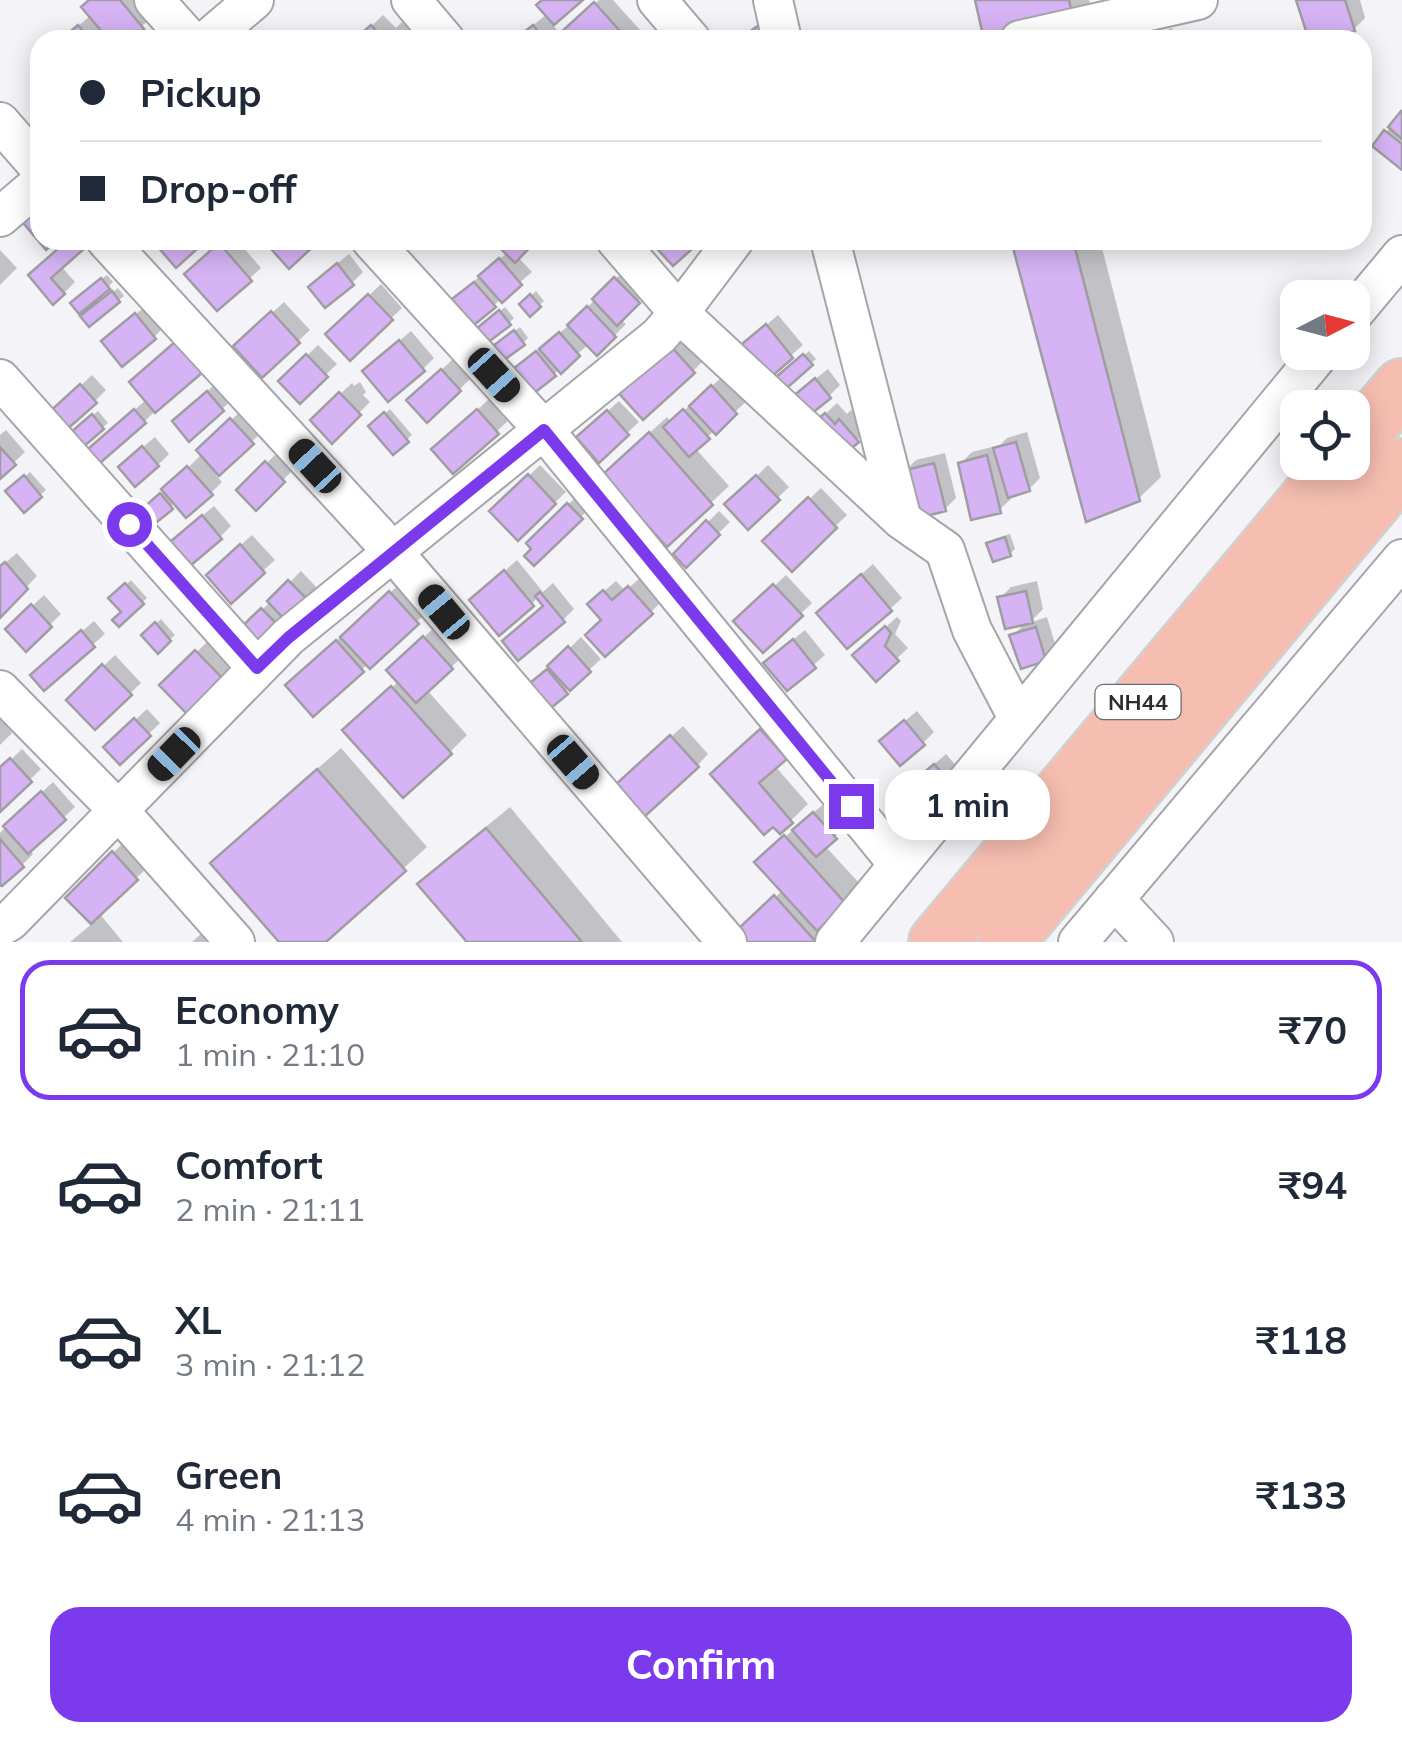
<!DOCTYPE html>
<meta charset="utf-8">
<style>
body{margin:0;font-family:Mulish,sans-serif;background:#f2f2f3;color:#1f2937;height:100vh;display:flex;flex-direction:column;font-size:38px;white-space:nowrap}
*{box-sizing:border-box;margin:0}
p{font-size:32px;color:#747a83}
.icon{flex:none;width:55px;height:55px;fill:none;stroke:currentColor;stroke-width:2;stroke-linecap:round;stroke-linejoin:round}
.map{position:relative;height:942px;overflow:hidden}
.panel{display:flex;flex-direction:column;background:#fff;flex:1}
.panel>*{flex:none}
.banner{position:absolute;left:30px;top:30px;width:1342px;height:220px;border-radius:30px;box-shadow:0 5px 25px #0003;display:grid;align-content:center;height:220px;padding:0 50px;background:#fff}
.needle{width:65px;rotate:84deg}
.tools{position:absolute;left:1280px;top:280px;display:grid;gap:20px}
.tools a{display:grid;place-items:center;width:90px;height:90px;border-radius:20px;background:#fff;box-shadow:0 5px 25px #0003;font-size:50px}
.end{position:absolute;width:45px;height:45px;margin:-22px;border:12px solid #7c3aed;background:#fff;box-shadow:0 0 0 5px #fff}
.from{border-radius:50%}
.bubble{position:absolute;height:70px;border-radius:30px;background:#fff;box-shadow:0 5px 25px #0003;font-size:32px;font-weight:700;line-height:70px;text-align:center}
.car{position:absolute;width:30px;height:60px;margin:-30px -15px;border-radius:12px;box-shadow:0 0 8px 2px #0007;background:linear-gradient(#222 24%,#8ab4d8 0 40%,#222 0 76%,#8ab4d8 0 86%,#222 0)}
.banner b{display:flex;align-items:center;gap:35px;height:95px;font-size:38px}
.banner b+b{border-top:2px solid #e0e1e3}
.banner i{width:25px;height:25px;background:#1f2937}
ul{padding:18px 0 0;list-style:none}
li{display:flex;align-items:center;gap:30px;height:140px;margin:0 20px 15px;padding:0 30px;border:5px solid transparent;border-radius:30px}
li div{flex:1}
li b{display:block;font-size:38px}
li em{font-style:normal;font-weight:700}
li.active{border-color:#7c3aed}
li>.icon{width:90px;height:90px;stroke-width:1.5}
.action{display:flex;gap:20px;margin-top:auto;padding:20px 50px}
.action a{flex:1;height:115px;border-radius:30px;background:#7c3aed;color:#fff;font-size:40px;font-weight:700;line-height:115px;text-align:center}
.map>svg:first-child{display:block}
.shadow{fill:#0003}
.building{fill:#d6b3f5;stroke:#a09da2;stroke-width:2.5}
.lines{fill:none;stroke-linecap:round;stroke-linejoin:round}
.minor-casing{stroke:#a5a5aa;stroke-width:42}
.highway-casing{stroke:#d1d1d1;stroke-width:60}
.minor{stroke:#fff;stroke-width:38}
.highway{stroke:#f6beb0;stroke-width:55}
.route{stroke:#7c3aed;stroke-width:12}
.labels{text-anchor:middle;stroke-width:8;stroke-linejoin:round;paint-order:stroke}
.shield{fill:#fff;stroke:#6b6b6d;stroke-width:2.5}
.shield-label{font-size:22px;font-weight:bold;fill:#2c2c2e}
</style>
<div class="map">
<svg width="1402" height="942" viewBox="0 0 1402 942">
<rect width="100%" height="100%" fill="#f3f3f8"/>
<path class="shadow" d="M91 0H140L153 16 127 40H62L91 15Z
M545 0H579L552 24 561 35 599 0H613L641 31 632 40H569L564 35 559 40H515L547 14Z
M977 0H1089L1090 3 1073 20 986 40Z
M1298 0H1360L1365 18 1354 29 1321 40H1311Z
M383 15 396 28 402 22 412 32 404 40H357Z
M1172 28 1177 39 1183 37 1184 40H1140Z
M1402 114V167L1375 145Z
M70 240H90L61 266 75 282 64 293 31 275Z
M225 240H237L261 268 217 308 199 263Z
M499 240H534L518 257 532 272 494 305 466 288 508 252Z
M652 240H697L689 248Z
M1020 240H1100L1161 477 1138 499 1014 245Z
M0 250 17 268 0 285Z
M349 254 363 272 352 283 322 276Z
M627 267 649 290 620 319 626 324 597 353 589 344 554 374 528 358 572 323Z
M107 275 113 282 108 287 78 298Z
M381 284 402 308 350 357 329 334Z
M118 288 124 296 119 300 89 311Z
M536 291 544 301 530 313 522 304Z
M284 302 310 330 262 375 236 346Z
M148 304 165 326 154 337 116 331Z
M505 307 514 318 509 323 484 324Z
M778 315 803 345 764 379 751 338Z
M520 327 528 338 523 343 501 342Z
M411 331 434 358 423 369 377 360Z
M680 333 704 360 693 371 619 389Z
M318 345 337 364 300 400 281 381Z
M809 351 816 359 779 391 772 383Z
M453 359 470 379 459 390 421 389Z
M828 369 840 385 829 396 805 387Z
M92 375 106 390 95 401 62 403Z
M723 376 747 401 695 448 729 486 667 544 622 458 667 417 671 422Z
M219 381 234 398 190 438 186 410Z
M360 382 366 392 363 395 370 402 332 440 313 420 352 383 354 386Z
M147 399 156 410 145 421 95 445Z
M489 399 508 421 453 471 442 443Z
M619 401 639 422 599 459 591 426Z
M837 403 847 414 851 410 868 429 857 440 819 420Z
M243 409 263 431 216 475 222 482 211 493 176 502 157 519 148 507 202 454 199 450Z
M390 409 412 435 393 452 371 426Z
M98 411 108 423 76 450 66 439Z
M6 430 25 452 0 476V435Z
M1027 432 1040 478 1029 489 1010 495 1011 499 999 510 961 463 972 452 1000 445 1007 438Z
M155 437 169 454 158 465 132 456Z
M278 452 294 469 256 507 239 490Z
M945 453 956 498 945 509 905 471 916 460Z
M540 465 566 492 518 538 493 511Z
M768 465 789 487 748 526 728 504Z
M30 472 46 490 24 509 9 492Z
M821 488 847 515 792 569 766 541Z
M580 493 592 506 534 563V549L529 543Z
M214 506 231 526 220 537 184 531Z
M719 511 730 522 686 565 676 554Z
M1010 534 1015 549 1010 554 989 544 994 539Z
M252 535 275 560 231 600 220 564Z
M17 553 37 576 0 615V567Z
M517 560 543 592 553 583 574 609 563 620 539 597 499 632 484 589Z
M873 564 902 598 890 609 830 602Z
M301 571 319 590 284 615 269 630 239 633Z
M786 575 812 603 763 650 737 621Z
M641 577 662 601 651 612 604 619 602 593 616 581 625 591Z
M131 580 147 598 119 623 124 612 112 598Z
M1037 581 1043 609 1029 623 1047 617 1056 647 1045 659 1012 636 1027 622 1000 598 1011 587Z
M402 582 428 611 370 666 368 664 313 714 299 674Z
M44 595 61 614 26 648 8 629Z
M897 617 901 621 895 634 908 648 876 678 867 644Z
M161 619 175 635 158 650 144 635Z
M94 621 105 634 44 687V664Z
M435 627 462 657 427 690 467 735 450 752 363 713 399 681 400 659Z
M805 630 825 655 787 688 778 652Z
M581 637 601 659 551 705 534 683Z
M208 641 234 668 189 712 163 685Z
M115 655 141 683 95 727 69 700Z
M147 709 160 723 120 762 107 747Z
M917 711 934 732 923 743 894 730Z
M778 714 802 740 775 766 808 804 780 831 730 757Z
M0 719 12 733 0 745Z
M683 726 708 754 697 766 629 775Z
M341 748 427 847 322 942 235 841Z
M22 749 41 769 0 808V770Z
M946 754 965 776 954 787 929 769Z
M53 782 75 807 29 849 33 854 0 887V833L17 815Z
M826 802 846 826 825 846 861 885 821 924 827 931 816 942 740 930 783 890 774 846Z
M510 807 622 942H471L421 884 443 862Z
M124 842 147 868 99 913 123 942H70L93 923 68 898Z
M212 924 229 942H192Z"/>
<path class="building" d="M89 0H120L144 29 131 40H109L81 7Z
M542 0H583L554 25 536 5Z
M975 0H1069L1074 23 1000 40H984Z
M1296 0H1345L1355 31 1329 40H1309Z
M594 2 628 40H565L559 34Z
M78 25 90 40H60Z
M371 25 383 38 390 31 397 40H354Z
M533 25 545 40H514Z
M759 25 769 40H738Z
M1401 111 1402 112V139L1388 127Z
M1384 130 1402 144V170L1372 146Z
M37 205 40 208V240H57L46 250 13 211Z
M68 240H78L85 248 51 278 65 294 53 305 28 275Z
M152 240H207L176 268Z
M263 240H316L318 242 289 269Z
M495 240H537L515 263 494 242Z
M649 240H682L691 250 673 266Z
M1026 240H1073L1140 501 1086 522 1012 244Z
M219 243 252 281 217 311 184 274Z
M499 258 522 285 502 303 478 276Z
M337 263 354 285 325 308 308 287Z
M614 277 640 303 617 326 592 299Z
M101 278 110 289 79 314 70 303Z
M474 282 496 307 474 325 452 299Z
M112 291 120 302 89 327 80 316Z
M368 294 393 320 350 361 325 334Z
M530 294 541 307 530 317 519 304Z
M587 306 616 337 597 356 567 325Z
M499 310 511 325 487 343 476 329Z
M271 311 300 343 262 378 233 346Z
M135 313 156 339 122 367 101 341Z
M766 324 793 358 764 383 736 349Z
M514 330 525 345 504 360 493 346Z
M559 332 580 356 561 374 539 349Z
M399 340 425 371 388 402 362 371Z
M176 341 203 372 155 413 129 382Z
M667 342 695 373 643 420 615 389Z
M536 351 556 376 533 394 513 369Z
M306 354 328 377 300 404 278 381Z
M803 354 813 365 779 395 769 383Z
M441 369 461 391 427 423 406 400Z
M815 378 831 398 800 423 791 398Z
M80 384 97 403 64 432 47 414Z
M711 385 737 414 716 435 689 406Z
M207 391 224 411 189 442 172 421Z
M339 392 361 415 332 444 310 420Z
M134 409 146 423 92 470 80 456Z
M477 409 499 434 453 474 431 449Z
M683 409 710 439 689 457 663 427Z
M607 410 629 435 599 463 576 437Z
M384 412 409 442 393 455 368 426Z
M825 413 835 424 839 419 859 442 832 464 804 431Z
M92 414 104 429 75 454 63 439Z
M230 418 254 444 219 476 196 450Z
M649 432 713 505 667 547 602 475Z
M1016 442 1030 491 1008 498 993 448Z
M142 446 159 466 135 487 118 467Z
M0 447 16 465 0 479Z
M987 455 1001 513 971 520 958 463Z
M265 461 285 482 256 511 236 490Z
M934 463 946 511 914 519 902 471Z
M187 466 213 495 186 518 161 489Z
M528 474 556 504 518 541 489 511Z
M24 475 42 497 24 513 5 491Z
M756 475 780 500 748 530 724 504Z
M160 493 173 509 157 522 144 507Z
M808 497 837 528 792 572 762 541Z
M567 503 583 519 534 566 524 556 531 549 526 543Z
M202 515 222 539 190 566 170 542Z
M706 520 720 535 686 568 673 554Z
M1005 537 1011 556 993 562 986 543Z
M240 544 265 573 231 604 206 575Z
M5 562 28 589 0 618V566Z
M504 570 534 606 499 636 469 600Z
M861 574 892 611 847 649 816 613Z
M288 580 310 602 288 623 267 601Z
M125 583 144 604 119 627 112 620 121 612 108 598Z
M773 584 803 616 763 653 733 621Z
M628 586 653 614 605 657 585 635 601 620 587 604 603 590 612 600Z
M389 591 419 624 370 669 340 637Z
M1026 591 1033 623 1005 629 997 597Z
M540 592 565 622 518 661 502 641 543 606 535 596Z
M31 604 52 627 26 652 5 629Z
M261 608 278 625 260 660 235 633Z
M155 622 171 641 158 654 141 635Z
M885 626 891 633 885 646 899 661 876 682 852 655Z
M1036 627 1046 661 1021 669 1009 635Z
M81 630 95 647 44 691 30 675Z
M423 636 453 669 416 703 386 670Z
M793 639 816 668 787 691 763 663Z
M336 640 364 672 313 717 285 685Z
M568 646 591 672 570 691 547 666Z
M195 650 225 681 189 716 159 685Z
M102 664 132 695 95 730 66 700Z
M547 669 568 694 551 708 530 683Z
M391 686 452 754 403 798 342 730Z
M134 718 151 736 120 765 103 747Z
M904 720 925 745 900 766 879 741Z
M760 729 787 759 759 783 793 823 780 834 773 827 764 835 710 774Z
M670 735 699 767 643 818 614 786Z
M10 758 32 782 0 812V767Z
M934 764 955 788 936 805 915 780Z
M317 769 406 871 326 942H279L210 863Z
M41 791 66 820 28 854 3 826Z
M813 812 837 839 816 857 792 830Z
M486 828 582 942H467L417 884Z
M784 835 846 904 817 931 754 862Z
M0 839 24 867 2 886 0 885Z
M112 851 138 880 91 924 65 898Z
M774 895 816 942H748L737 930Z"/>
<g class="lines">
<defs>
<path id="minor" d="M154 0 190 40
M411 0 445 40
M657 0 691 40
M773 0 782 40
M207 40 254 0
M1020 40 1198 0
M0 122 40 168
M0 217 40 183
M106 240 393 552 727 942
M371 240 544 430 898 864
M616 240 679 313 902 520
M830 240 902 520 945 550 972 630 1018 718
M1352 315 1402 255
M0 379 257 668
M0 690 119 811 235 942
M1114 899 1154 942
M0 927 10 921 288 637 659 336 679 313 734 240
M835 942 1321 352
M1078 942 1402 559"/>
<path id="highway" d="M1352 446 1402 387
M937 942 1339 462
M1006 942 1402 467"/>
</defs>
<use href="#minor" class="minor-casing"/>
<use href="#highway" class="highway-casing"/>
<use href="#minor" class="minor"/>
<use href="#highway" class="highway"/>
</g>
<g class="lines">
<path class="route" d="M129 524 257 668 288 638 544 430 851 806"/>
</g>
<g class="labels">
<rect class="shield" x="1095.5" y="685" width="85" height="34" rx="8"/>
<g class="shield-label">
<text x="1138" y="710">NH44</text>
</g>
</g>
</svg>
<div class="tools">
<a><svg class="needle" viewBox="-14 -14 28 28"><path d="M0-13l5 13h-10z" fill="#e53935"/><path d="M0 13l5-13h-10z" fill="#747a83"/></svg></a>
<a><svg class="icon" aria-label="locate" viewBox="0 0 24 24"><circle cx="12" cy="12" r="6"/><path d="M12 2v4M12 18v4M2 12h4M18 12h4"/></svg></a>
</div>
<i class="end from" style="left:129px;top:524px"></i>
<i class="end" style="left:851px;top:806px"></i>
<div class="bubble" style="left:885px;top:770px;width:165px">1 min</div>
<i class="car" style="left:494px;top:375px;rotate:138deg"></i>
<i class="car" style="left:315px;top:466px;rotate:317deg"></i>
<i class="car" style="left:444px;top:612px;rotate:320deg"></i>
<i class="car" style="left:174px;top:754px;rotate:224deg"></i>
<i class="car" style="left:573px;top:762px;rotate:139deg"></i>
<div class="banner">
<b><i class="from"></i>Pickup</b>
<b><i></i>Drop-off</b>
</div>
</div>
<section class="panel">
<ul>
<li class="active"><svg class="icon" aria-label="car" viewBox="0 0 24 24"><path d="M5 17H2v-5l4-1 3-4h7l3 4 3 1v5h-3M9 17h6M6 11h13"/><circle cx="7" cy="17" r="2"/><circle cx="17" cy="17" r="2"/></svg><div><b>Economy</b><p>1 min · 21:10</p></div><em>₹70</em></li>
<li><svg class="icon" aria-label="car" viewBox="0 0 24 24"><path d="M5 17H2v-5l4-1 3-4h7l3 4 3 1v5h-3M9 17h6M6 11h13"/><circle cx="7" cy="17" r="2"/><circle cx="17" cy="17" r="2"/></svg><div><b>Comfort</b><p>2 min · 21:11</p></div><em>₹94</em></li>
<li><svg class="icon" aria-label="car" viewBox="0 0 24 24"><path d="M5 17H2v-5l4-1 3-4h7l3 4 3 1v5h-3M9 17h6M6 11h13"/><circle cx="7" cy="17" r="2"/><circle cx="17" cy="17" r="2"/></svg><div><b>XL</b><p>3 min · 21:12</p></div><em>₹118</em></li>
<li><svg class="icon" aria-label="car" viewBox="0 0 24 24"><path d="M5 17H2v-5l4-1 3-4h7l3 4 3 1v5h-3M9 17h6M6 11h13"/><circle cx="7" cy="17" r="2"/><circle cx="17" cy="17" r="2"/></svg><div><b>Green</b><p>4 min · 21:13</p></div><em>₹133</em></li>
</ul>
<div class="action"><a>Confirm</a></div>
</section>
